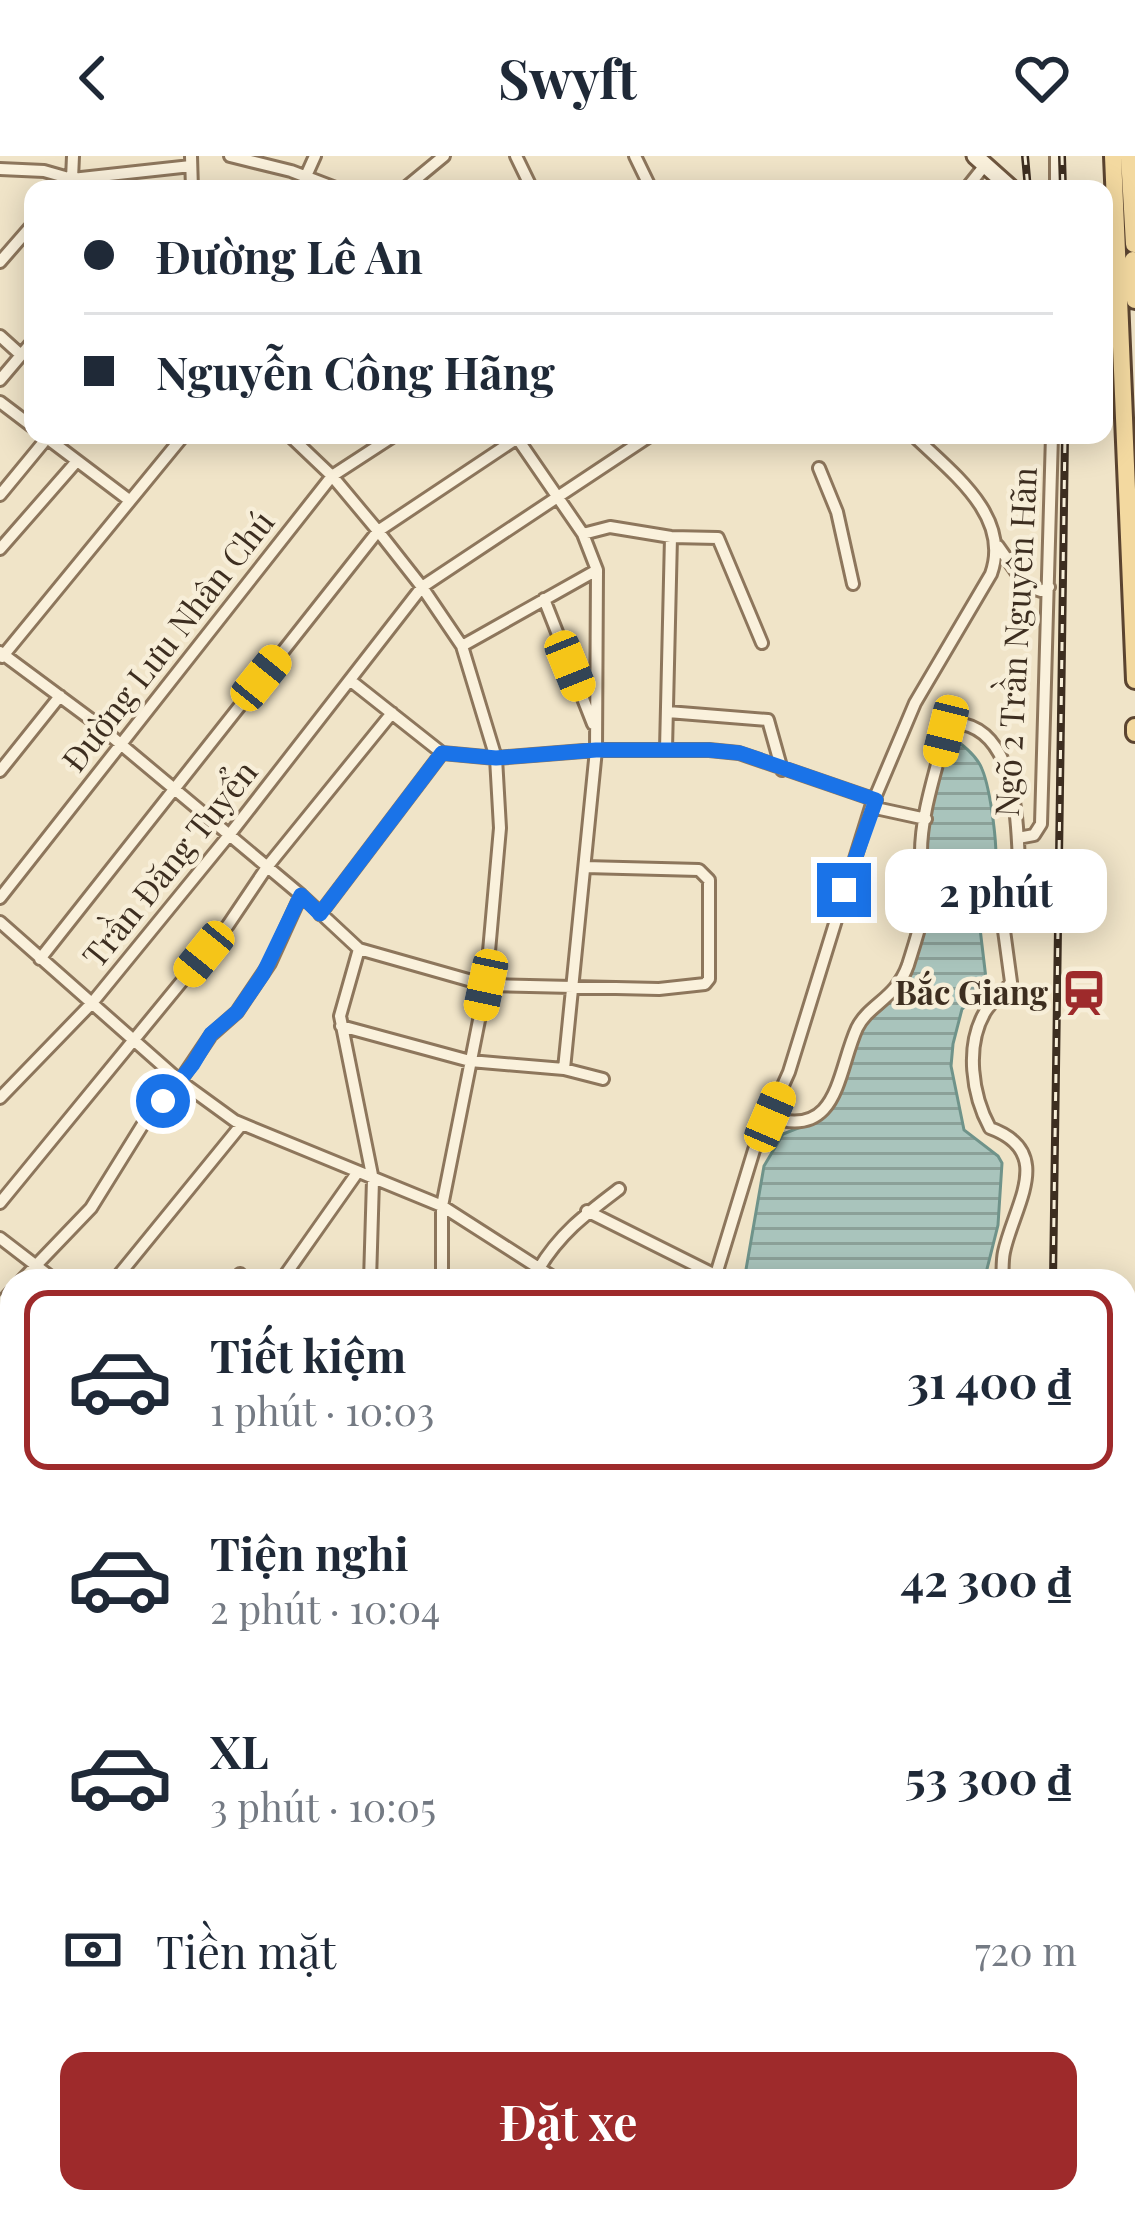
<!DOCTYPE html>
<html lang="vi">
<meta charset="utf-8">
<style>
body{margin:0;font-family:"Playfair Display",serif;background:#f2f2f3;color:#1f2937;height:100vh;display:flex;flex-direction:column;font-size:45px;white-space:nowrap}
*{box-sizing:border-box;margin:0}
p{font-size:39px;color:#747a83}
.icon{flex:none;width:66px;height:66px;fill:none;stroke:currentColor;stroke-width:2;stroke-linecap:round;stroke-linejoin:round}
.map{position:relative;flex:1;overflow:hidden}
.details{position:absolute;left:0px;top:1113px;width:1137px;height:945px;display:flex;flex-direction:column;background:#fff;border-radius:36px 36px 0 0;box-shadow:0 6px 30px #0003}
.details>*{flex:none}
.hud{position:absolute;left:24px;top:24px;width:1089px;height:264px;border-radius:24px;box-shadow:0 6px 30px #0003;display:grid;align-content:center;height:264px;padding:0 60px;background:#fff}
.end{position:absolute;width:54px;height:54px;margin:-27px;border:15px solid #1a73e8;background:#fff;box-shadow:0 0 0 6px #fff}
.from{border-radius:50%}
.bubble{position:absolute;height:84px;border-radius:24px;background:#fff;box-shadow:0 6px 30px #0003;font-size:39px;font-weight:700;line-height:84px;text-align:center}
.car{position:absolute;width:36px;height:72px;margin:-36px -18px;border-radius:15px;box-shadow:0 0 9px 3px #0007;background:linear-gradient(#f5c518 24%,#345 0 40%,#f5c518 0 76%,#345 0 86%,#f5c518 0)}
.hud b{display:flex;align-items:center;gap:42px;height:114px;font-size:45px}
.hud b+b{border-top:3px solid #e0e1e3}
.hud i{width:30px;height:30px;background:#1f2937}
ul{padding:21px 0 0;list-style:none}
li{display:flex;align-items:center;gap:36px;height:180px;margin:0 24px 18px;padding:0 36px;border:6px solid transparent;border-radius:24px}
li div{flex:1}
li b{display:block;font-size:45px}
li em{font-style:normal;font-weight:700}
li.selected{border-color:#9e2a2b}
li>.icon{width:108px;height:108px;stroke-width:1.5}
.pay{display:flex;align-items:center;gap:30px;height:132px;padding:0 60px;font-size:45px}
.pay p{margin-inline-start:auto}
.action{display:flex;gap:24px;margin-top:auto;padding:24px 60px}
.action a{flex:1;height:138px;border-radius:24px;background:#9e2a2b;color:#fff;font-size:48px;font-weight:700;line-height:138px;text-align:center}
header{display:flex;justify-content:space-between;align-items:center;height:156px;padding:0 60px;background:#fff;font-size:54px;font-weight:700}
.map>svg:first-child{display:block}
.park{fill:url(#park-crowns)}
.water{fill:url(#water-rules);stroke:#6f938a;stroke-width:3}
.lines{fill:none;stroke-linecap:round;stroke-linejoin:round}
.river{stroke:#a9c4bc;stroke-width:16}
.street-casing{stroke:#8d765c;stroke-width:16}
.secondary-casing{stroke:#6f573f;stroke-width:21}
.primary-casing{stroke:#5b4430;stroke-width:22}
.street{stroke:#faf1dc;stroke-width:10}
.secondary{stroke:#faf1dc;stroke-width:15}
.primary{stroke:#f3d9a0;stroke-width:16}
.rail-casing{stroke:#3d2e20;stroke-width:8}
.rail{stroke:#f7eed8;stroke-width:3;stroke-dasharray:9;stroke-linecap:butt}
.route{stroke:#1a73e8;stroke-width:15}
.labels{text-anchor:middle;stroke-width:9;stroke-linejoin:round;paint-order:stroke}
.street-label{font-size:33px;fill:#3d2e20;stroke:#f7eed8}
.poi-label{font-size:33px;font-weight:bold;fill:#3d2e20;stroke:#f7eed8;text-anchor:end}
</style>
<header><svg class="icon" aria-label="back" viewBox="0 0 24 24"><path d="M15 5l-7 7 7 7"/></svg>Swyft<svg class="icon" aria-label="heart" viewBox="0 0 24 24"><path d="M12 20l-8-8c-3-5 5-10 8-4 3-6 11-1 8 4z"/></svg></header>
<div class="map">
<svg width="1135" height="2057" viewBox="0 0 1135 2057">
<defs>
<pattern id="park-crowns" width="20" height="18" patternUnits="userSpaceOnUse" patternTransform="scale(3)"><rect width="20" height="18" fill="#c9cf9b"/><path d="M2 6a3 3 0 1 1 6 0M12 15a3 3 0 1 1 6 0" fill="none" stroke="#aeb285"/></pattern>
<pattern id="water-rules" width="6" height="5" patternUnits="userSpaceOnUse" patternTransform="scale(3)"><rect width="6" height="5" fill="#a9c4bc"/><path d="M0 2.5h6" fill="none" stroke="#8ba098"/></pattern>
</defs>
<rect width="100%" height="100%" fill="#f0e4c8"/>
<path class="park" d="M1125 1496H1135L1129 1633 1125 1640Z"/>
<path class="water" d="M948 581C960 585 977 600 982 613 990 632 1000 698 994 717 992 726 981 732 976 739L987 831 962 853 953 888 951 910 964 974 998 1000 1002 1007 998 1069 984 1125H744L764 1010 783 978 816 965 829 943 858 869 882 853 894 838 919 751 922 729 915 701 917 680Z
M12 1163V1254L0 1249V1176Z
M0 1450 12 1457V1590L0 1581Z
M1125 1792 1135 1794V1900L1125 1902Z"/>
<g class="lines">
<path class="river" d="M642 2057 647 2046"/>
<defs>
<path id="street" d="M191 0 192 33
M230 0 291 15 338 33
M516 0 532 33
M635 0 651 33
M0 13 44 15 72 23 73 0
M306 20 315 0
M63 33 72 23 191 10
M404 33 444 0
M966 33 985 9
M1056 33V0
M0 106 33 68
M0 180 21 199
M0 224 33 185
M0 246 33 271
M43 279 129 344
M289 279 332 320 378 375 422 431 462 490 496 602 500 672 486 829 442 1050V1125
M515 279 583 378 597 414 596 594 564 913
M819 312 837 356 853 428
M0 339 47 282
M583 378 610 371 671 381 718 382 762 487
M998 390 1026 430 1041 435 1049 431
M0 393 77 305
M544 443 593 568
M462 490 597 414
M0 496 93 565 301 739 359 793 486 829 659 833 705 828 709 823V724L699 714 585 711
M2 501 184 279
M351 525 442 597
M668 556 768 564 782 614
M666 593 671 381
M0 615 60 540
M871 651 926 663
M1018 682 1034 679 1041 668 1052 279
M0 742 332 320 395 279
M320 758 442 597 496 602 596 594H709L739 597 876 644
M0 766 180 925 235 965 442 1050 559 1125
M359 793 340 860 373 1024 370 1125
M40 803 378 375 522 279
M341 870 470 905 564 913 603 923
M0 942 92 847 230 678 422 431 651 279
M770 961C839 984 837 916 857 872 869 848 896 843 908 809 915 786 927 752 926 728 926 719 921 710 921 701 920 660 936 615 946 575L955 567C1015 571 1017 661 1019 707L1017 721 1000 745 1011 826C1004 838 992 844 985 856 965 890 972 939 990 972 1056 996 1014 1049 1004 1096 1002 1105 1003 1116 1002 1125
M0 1047 228 769 267 711 392 557
M587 1055 717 1120
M0 1082 56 1125
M538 1114C560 1077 586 1058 619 1033
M240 1118 246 1125
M21 1125 91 1052 145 965 180 925 211 879 237 856 270 807 301 739
M114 1125 242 968
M281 1125 357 1017
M714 1125 754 994 789 916 871 651 915 547 991 418C1012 360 951 316 913 279
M0 1148 12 1135
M1125 1221H1135
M0 1254 12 1258
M0 1319 12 1322
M0 1789 12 1796
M295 2057 318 2046
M591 2057 597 2046
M781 2057 782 2046"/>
<path id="secondary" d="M975 0 1012 33
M0 1341 12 1344
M1125 1733 1135 1734
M0 1893 12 1892
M1125 1947 1135 1945
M38 2046 41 2057
M969 2046 971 2057
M897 2057 906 2046"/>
<path id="primary" d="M1113 0 1135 524
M1129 0 1134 88
M1133 104 1135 144
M1135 571V577
M1135 1661V1679
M1125 1694 1135 1696"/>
</defs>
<use href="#street" class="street-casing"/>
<use href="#secondary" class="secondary-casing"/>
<use href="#primary" class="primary-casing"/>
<use href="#street" class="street"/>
<use href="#secondary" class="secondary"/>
<use href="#primary" class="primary"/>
<defs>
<path id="rail" d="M1025 0 1028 33
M1062 0 1063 33
M1053 1125 1065 279
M1038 2057 1039 2046"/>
</defs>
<use href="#rail" class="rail-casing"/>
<use href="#rail" class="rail"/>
</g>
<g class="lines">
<path class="route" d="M163 945 193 908 211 878 237 856 263 818 301 739 320 758 442 597 496 602 596 594H709L740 597 876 644 844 734"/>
</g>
<defs>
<symbol id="station-bare" viewBox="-9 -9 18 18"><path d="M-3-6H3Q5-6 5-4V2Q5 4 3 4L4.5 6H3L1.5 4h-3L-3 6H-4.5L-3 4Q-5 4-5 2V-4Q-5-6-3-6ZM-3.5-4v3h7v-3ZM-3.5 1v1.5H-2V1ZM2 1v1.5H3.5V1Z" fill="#9e2a2b" stroke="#f7eed8" stroke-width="2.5" paint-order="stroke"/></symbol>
</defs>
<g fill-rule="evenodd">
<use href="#station-bare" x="1051" y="804" width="66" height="66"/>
</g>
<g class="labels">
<g class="street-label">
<text transform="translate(168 485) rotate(-52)" y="12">Đường Lưu Nhân Chú</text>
<text transform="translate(1016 486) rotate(-87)" y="12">Ngõ 2 Trần Nguyên Hãn</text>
<text transform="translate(170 708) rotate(-51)" y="12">Trần Đăng Tuyển</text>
</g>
<g class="poi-label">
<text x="1048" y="849">Bắc Giang</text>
</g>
</g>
</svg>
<i class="end from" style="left:163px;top:945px"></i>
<i class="end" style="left:844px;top:734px"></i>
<div class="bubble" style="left:885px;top:693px;width:222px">2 phút</div>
<i class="car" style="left:570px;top:510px;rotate:158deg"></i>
<i class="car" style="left:261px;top:522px;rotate:39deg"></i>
<i class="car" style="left:946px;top:575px;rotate:194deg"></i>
<i class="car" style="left:204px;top:798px;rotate:219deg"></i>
<i class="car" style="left:486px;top:829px;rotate:192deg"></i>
<i class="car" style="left:770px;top:961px;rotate:23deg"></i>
<div class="hud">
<b><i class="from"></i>Đường Lê An</b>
<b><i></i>Nguyễn Công Hãng</b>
</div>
<section class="details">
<ul>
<li class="selected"><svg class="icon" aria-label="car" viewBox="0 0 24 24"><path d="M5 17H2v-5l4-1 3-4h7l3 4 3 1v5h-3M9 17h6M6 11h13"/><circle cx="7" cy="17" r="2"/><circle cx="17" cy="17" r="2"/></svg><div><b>Tiết kiệm</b><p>1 phút · 10:03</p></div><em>31 400 ₫</em></li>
<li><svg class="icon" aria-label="car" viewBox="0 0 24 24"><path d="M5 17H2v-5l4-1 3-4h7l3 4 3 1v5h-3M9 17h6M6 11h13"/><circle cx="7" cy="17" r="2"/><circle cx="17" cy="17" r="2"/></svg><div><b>Tiện nghi</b><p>2 phút · 10:04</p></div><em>42 300 ₫</em></li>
<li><svg class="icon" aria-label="car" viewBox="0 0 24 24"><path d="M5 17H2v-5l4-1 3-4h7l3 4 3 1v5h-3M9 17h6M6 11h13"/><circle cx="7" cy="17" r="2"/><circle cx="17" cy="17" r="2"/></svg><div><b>XL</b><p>3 phút · 10:05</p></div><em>53 300 ₫</em></li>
</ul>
<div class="pay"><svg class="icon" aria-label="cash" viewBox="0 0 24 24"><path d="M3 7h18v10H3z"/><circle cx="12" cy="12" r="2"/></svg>Tiền mặt<p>720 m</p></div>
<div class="action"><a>Đặt xe</a></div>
</section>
</div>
